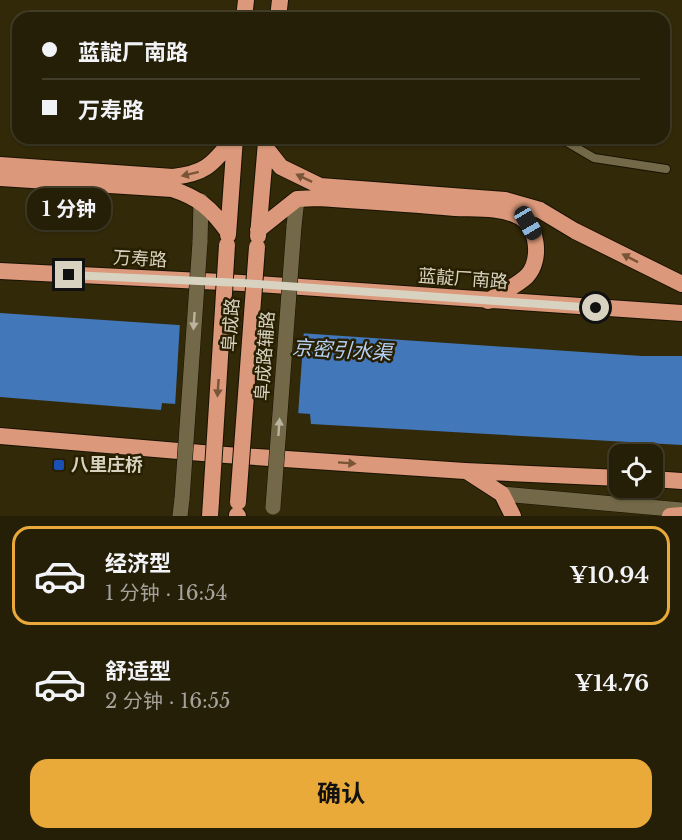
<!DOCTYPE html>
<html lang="zh">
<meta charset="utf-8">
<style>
body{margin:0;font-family:"Libre Baskerville","Noto Sans SC",serif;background:#2e2711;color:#f1f3f6;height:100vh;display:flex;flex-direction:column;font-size:22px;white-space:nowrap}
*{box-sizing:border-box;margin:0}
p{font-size:20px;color:#a4a29b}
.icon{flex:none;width:33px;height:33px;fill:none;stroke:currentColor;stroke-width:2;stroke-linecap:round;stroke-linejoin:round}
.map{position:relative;height:516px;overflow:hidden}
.panel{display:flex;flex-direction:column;background:#261f07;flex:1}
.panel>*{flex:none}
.banner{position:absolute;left:12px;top:12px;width:658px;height:132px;border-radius:18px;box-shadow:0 2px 4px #0004,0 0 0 2px #423d28;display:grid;align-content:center;height:132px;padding:0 30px;background:#261f07}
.fabs{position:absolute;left:609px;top:444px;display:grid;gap:12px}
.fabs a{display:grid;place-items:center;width:54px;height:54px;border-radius:12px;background:#261f07;box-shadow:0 2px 4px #0004,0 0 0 2px #423d28;font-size:30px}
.end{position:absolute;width:27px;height:27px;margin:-14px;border:8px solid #d8d3c1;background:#111;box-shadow:0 0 0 3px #111}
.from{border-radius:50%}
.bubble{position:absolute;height:42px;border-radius:18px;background:#261f07;box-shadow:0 2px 4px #0004,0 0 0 2px #423d28;font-size:20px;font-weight:700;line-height:42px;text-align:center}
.car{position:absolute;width:18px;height:36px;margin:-18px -9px;border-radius:8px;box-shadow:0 0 4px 2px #0007;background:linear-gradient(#222 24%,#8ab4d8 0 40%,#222 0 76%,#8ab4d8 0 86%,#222 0)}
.banner b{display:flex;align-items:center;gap:21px;height:57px;font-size:22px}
.banner b+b{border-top:2px solid #423d28}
.banner i{width:15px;height:15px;background:#f1f3f6}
ul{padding:10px 0 0;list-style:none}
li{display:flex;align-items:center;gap:18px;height:99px;margin:0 12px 9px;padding:0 18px;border:3px solid transparent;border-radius:18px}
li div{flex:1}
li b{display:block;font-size:22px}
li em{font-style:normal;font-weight:700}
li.active{border-color:#eaaa39}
li>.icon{width:54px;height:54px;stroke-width:1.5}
.primary-button{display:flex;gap:12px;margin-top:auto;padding:12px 30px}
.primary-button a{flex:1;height:69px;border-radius:18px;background:#eaaa39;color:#111;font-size:24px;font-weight:700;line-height:69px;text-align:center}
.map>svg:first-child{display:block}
.water{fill:#4277ba}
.pier{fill:#322909}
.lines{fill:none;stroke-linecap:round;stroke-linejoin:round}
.service-casing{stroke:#181200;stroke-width:10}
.tertiary-casing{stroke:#181200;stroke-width:16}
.trunk-casing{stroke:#181200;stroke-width:18}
.service{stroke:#736948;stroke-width:8}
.tertiary{stroke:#736948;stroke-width:15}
.trunk{stroke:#db987a;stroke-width:16}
.tertiary-bridge-casing{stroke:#181200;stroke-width:16;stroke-linecap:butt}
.trunk-bridge-casing{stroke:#181200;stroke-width:18;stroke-linecap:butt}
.tertiary-bridge{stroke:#736948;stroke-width:15}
.trunk-bridge{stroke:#db987a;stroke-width:16}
.oneway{fill:#795537}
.oneway2{fill:#bab39d}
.route{stroke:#d8d3c1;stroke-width:8}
.transit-dot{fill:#1a4fb4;stroke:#281f00;stroke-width:2}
.labels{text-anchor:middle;stroke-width:5;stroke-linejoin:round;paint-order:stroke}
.street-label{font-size:18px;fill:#d8d3c1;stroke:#281f00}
.poi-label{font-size:18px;font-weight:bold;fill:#d8d3c1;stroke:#281f00;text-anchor:start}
.water-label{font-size:20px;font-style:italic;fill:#b5d1f6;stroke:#281f00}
</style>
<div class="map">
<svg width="682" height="516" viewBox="0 0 682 516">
<rect width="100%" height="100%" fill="#322909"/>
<path class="water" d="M0 313 642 356H682V445L311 424 310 414 162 403 161 410 0 397Z"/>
<path class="pier" d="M180 322 304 330 298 416 175 407Z"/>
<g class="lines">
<defs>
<path id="service" d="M456 138 565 141 594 158 666 169"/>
<path id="tertiary" d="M294 226 297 199
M200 242 201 201
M502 494 682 510
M180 516 182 499"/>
<path id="trunk" d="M244 18 246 0
M278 18 280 0
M266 148 281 167 320 186 505 200 540 210 575 231 682 284
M0 165 173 177C208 173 213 163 234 138
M0 178 172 189C199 198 211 208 228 232
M258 230 297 199 318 198C363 201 409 204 455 208 474 209 500 207 518 216 538 225 542 260 527 276 517 286 500 293 488 301
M228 235 235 138
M258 236 266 142
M0 271 242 283 682 313
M0 436 226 455 465 471 620 478
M468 472 502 494 513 516
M652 479 682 481
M237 515 238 516
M210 516 211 501
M670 516 682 515"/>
</defs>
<use href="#service" class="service-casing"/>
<use href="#tertiary" class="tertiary-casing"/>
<use href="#trunk" class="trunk-casing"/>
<use href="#service" class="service"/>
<use href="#tertiary" class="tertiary"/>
<use href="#trunk" class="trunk"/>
<defs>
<path id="tertiary-bridge" d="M182 499 200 242
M273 507 294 226"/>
<path id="trunk-bridge" d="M211 501 227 245
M238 502 257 247"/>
</defs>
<use href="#tertiary-bridge" class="tertiary-bridge-casing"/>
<use href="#trunk-bridge" class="trunk-bridge-casing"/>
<use href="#tertiary-bridge" class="tertiary-bridge"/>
<use href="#trunk-bridge" class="trunk-bridge"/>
</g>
<defs><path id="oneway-solid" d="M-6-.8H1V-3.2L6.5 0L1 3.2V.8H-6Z" transform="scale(1.5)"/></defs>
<g class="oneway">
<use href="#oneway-solid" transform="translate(190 174) rotate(166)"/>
<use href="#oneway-solid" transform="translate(304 178) rotate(-154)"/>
<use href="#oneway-solid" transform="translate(630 258) rotate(-153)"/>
<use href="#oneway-solid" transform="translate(218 388) rotate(94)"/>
<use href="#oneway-solid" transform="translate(347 463) rotate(4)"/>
</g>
<g class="oneway2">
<use href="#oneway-solid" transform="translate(194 321) rotate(94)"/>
<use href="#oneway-solid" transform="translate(279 427) rotate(-86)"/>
</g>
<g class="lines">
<path class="route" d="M69 275 242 283 596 308"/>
</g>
<rect class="transit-dot" x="53" y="459" width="12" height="12" rx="3"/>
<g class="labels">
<g class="street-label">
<text transform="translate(140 259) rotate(3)" y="6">万寿路</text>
<text transform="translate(463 279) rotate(4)" y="6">蓝靛厂南路</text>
<text transform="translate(231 325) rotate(-86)" y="6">阜成路</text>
<text transform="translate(265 356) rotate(-86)" y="6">阜成路辅路</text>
</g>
<g class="poi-label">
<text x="71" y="471">八里庄桥</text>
</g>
<g class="water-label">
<text transform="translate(342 350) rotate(3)" y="7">京密引水渠</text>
</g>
</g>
</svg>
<div class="fabs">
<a><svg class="icon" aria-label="locate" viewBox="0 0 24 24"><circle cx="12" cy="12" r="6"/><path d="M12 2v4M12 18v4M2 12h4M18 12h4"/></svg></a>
</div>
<i class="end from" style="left:596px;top:308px"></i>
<i class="end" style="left:69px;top:275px"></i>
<div class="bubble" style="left:27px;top:188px;width:84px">1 分钟</div>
<i class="car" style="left:528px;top:223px;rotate:150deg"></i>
<div class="banner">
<b><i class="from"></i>蓝靛厂南路</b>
<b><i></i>万寿路</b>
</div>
</div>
<section class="panel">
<ul>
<li class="active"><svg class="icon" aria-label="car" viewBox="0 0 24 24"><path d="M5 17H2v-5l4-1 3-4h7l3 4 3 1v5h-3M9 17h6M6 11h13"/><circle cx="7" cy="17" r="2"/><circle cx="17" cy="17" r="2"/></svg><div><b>经济型</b><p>1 分钟 · 16:54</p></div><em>¥10.94</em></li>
<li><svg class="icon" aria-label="car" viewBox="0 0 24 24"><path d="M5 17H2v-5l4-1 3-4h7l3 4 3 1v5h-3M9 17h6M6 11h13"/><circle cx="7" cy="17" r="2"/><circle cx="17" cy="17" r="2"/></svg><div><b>舒适型</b><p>2 分钟 · 16:55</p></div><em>¥14.76</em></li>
</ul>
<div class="primary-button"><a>确认</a></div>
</section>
